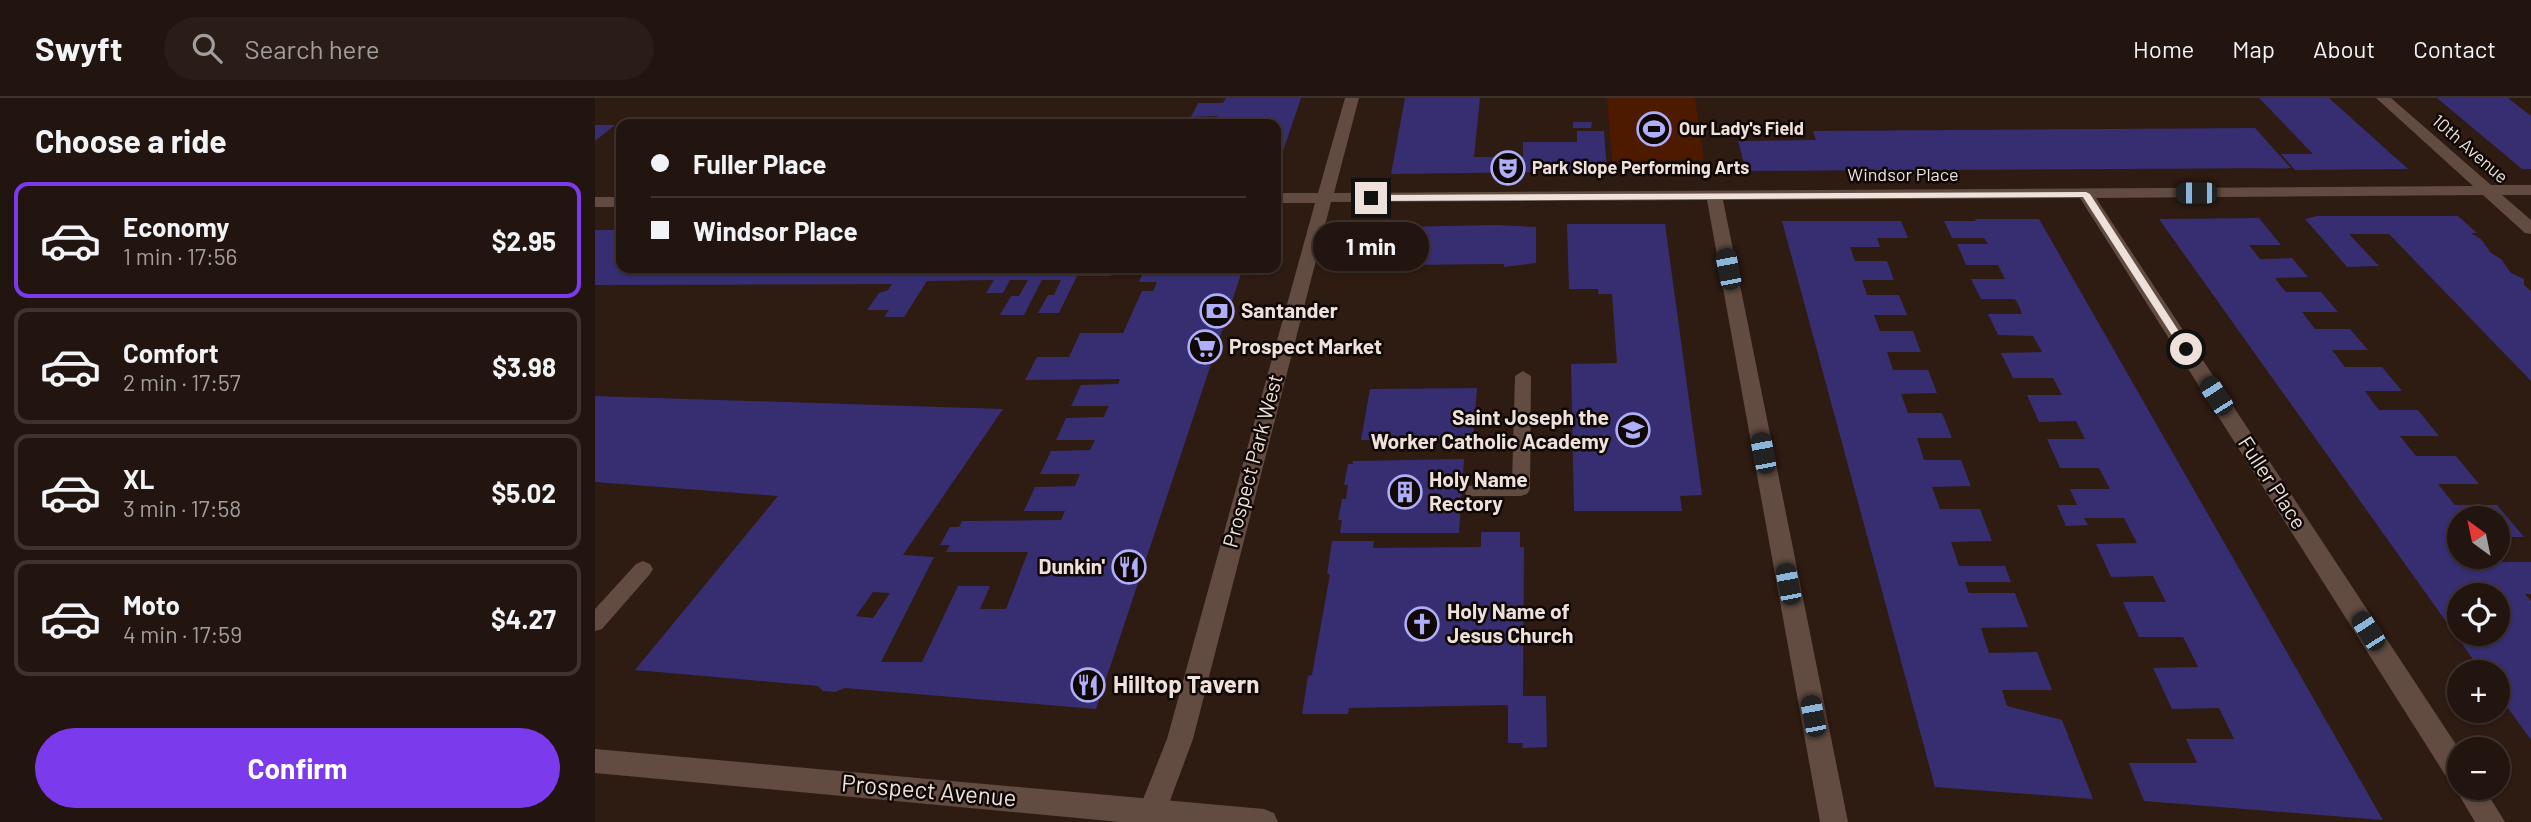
<!DOCTYPE html>
<meta charset="utf-8">
<style>
body{margin:0;font-family:Barlow,sans-serif;background:#2a1d17;color:#f1f3f6;height:100vh;display:flex;flex-direction:column;font-size:26px;white-space:nowrap}
*{box-sizing:border-box;margin:0}
p{font-size:23px;color:#a29e9e}
.icon{flex:none;width:38px;height:38px;fill:none;stroke:currentColor;stroke-width:2;stroke-linecap:round;stroke-linejoin:round}
.map{position:relative;flex:1;overflow:hidden}
.side{display:flex;flex-direction:column;background:#22140e;width:595px}
.side>*{flex:none}
.banner{position:absolute;left:21px;top:21px;width:665px;height:154px;border-radius:14px;box-shadow:0 2px 5px #0004,0 0 0 2px #3f332e;display:grid;align-content:center;height:154px;padding:0 35px;background:#22140e}
.needle{width:46px;rotate:327deg}
.buttons{position:absolute;left:1852px;top:408px;display:grid;gap:14px}
.buttons a{display:grid;place-items:center;width:63px;height:63px;border-radius:50%;background:#22140e;box-shadow:0 2px 5px #0004,0 0 0 2px #3f332e;font-size:35px}
.end{position:absolute;width:32px;height:32px;margin:-16px;border:9px solid #eee0da;background:#111;box-shadow:0 0 0 4px #111}
.from{border-radius:50%}
.bubble{position:absolute;height:49px;border-radius:24px;background:#22140e;box-shadow:0 2px 5px #0004,0 0 0 2px #3f332e;font-size:23px;font-weight:700;line-height:49px;text-align:center}
.car{position:absolute;width:21px;height:42px;margin:-21px -10px;border-radius:9px;box-shadow:0 0 5px 2px #0007;background:linear-gradient(#222 24%,#8ab4d8 0 40%,#222 0 76%,#8ab4d8 0 86%,#222 0)}
.banner b{display:flex;align-items:center;gap:24px;height:66px;font-size:26px}
.banner b+b{border-top:2px solid #3f332e}
.banner i{width:18px;height:18px;background:#f1f3f6}
ul{padding:0;list-style:none}
li{display:flex;align-items:center;gap:21px;height:116px;margin:0 14px 10px;padding:0 21px;border:4px solid #3f332e;border-radius:14px}
li div{flex:1}
li b{display:block;font-size:26px}
li em{font-style:normal;font-weight:700}
li.selected{border-color:#7c3aed}
li>.icon{width:63px;height:63px;stroke-width:1.5}
h2{padding:0 35px;font-size:32px;line-height:84px}
.action{display:flex;gap:14px;margin-top:auto;padding:14px 35px}
.action a{flex:1;height:80px;border-radius:42px;background:#7c3aed;color:#fff;font-size:28px;font-weight:700;line-height:80px;text-align:center}
header{display:flex;align-items:center;gap:42px;box-sizing:border-box;height:98px;padding:0 35px;background:#22140e;border-bottom:2px solid #3f332e}
header strong{font-size:33px}
nav{display:flex;gap:38px;margin-inline-start:auto;font-size:24px}
.search{width:490px;height:63px;background:#2a1d17;display:flex;align-items:center;gap:18px;box-sizing:border-box;padding:0 24px;border-radius:38px;color:#a29e9e;font-size:26px}
main{display:flex;flex:1;min-height:0}
.map>svg:first-child{display:block}
.green{fill:#4d1a00}
.building{fill:#362e71;fill-rule:evenodd}
.lines{fill:none;stroke-linecap:round;stroke-linejoin:round}
.service{fill:#624c42;fill-rule:evenodd}
.minor{fill:#624c42;fill-rule:evenodd}
.tertiary{fill:#624c42;fill-rule:evenodd}
.route{fill:#eee0da}
.labels{text-anchor:middle;stroke-width:5;stroke-linejoin:round;paint-order:stroke}
.far-poi-label{font-size:18px;font-weight:bold;fill:#eee0da;stroke:#100805;text-anchor:start}
.far-street-label{font-size:18px;fill:#eee0da;stroke:#100805}
.poi-label{font-size:21px;font-weight:bold;fill:#eee0da;stroke:#100805;text-anchor:start}
.street-label{font-size:21px;fill:#eee0da;stroke:#100805}
.near-poi-label{font-size:24px;font-weight:bold;fill:#eee0da;stroke:#100805;text-anchor:start}
.near-street-label{font-size:24px;fill:#eee0da;stroke:#100805}
</style>
<header>
<strong>Swyft</strong>
<div class="search"><svg class="icon" aria-label="search" viewBox="0 0 24 24"><circle cx="10" cy="10" r="6"/><path d="M15 15l6 6"/></svg>Search here</div>
<nav><a>Home</a><a>Map</a><a>About</a><a>Contact</a></nav>
</header>
<main>
<section class="side">
<h2>Choose a ride</h2>
<ul>
<li class="selected"><svg class="icon" aria-label="car" viewBox="0 0 24 24"><path d="M5 17H2v-5l4-1 3-4h7l3 4 3 1v5h-3M9 17h6M6 11h13"/><circle cx="7" cy="17" r="2"/><circle cx="17" cy="17" r="2"/></svg><div><b>Economy</b><p>1 min · 17:56</p></div><em>$2.95</em></li>
<li><svg class="icon" aria-label="car" viewBox="0 0 24 24"><path d="M5 17H2v-5l4-1 3-4h7l3 4 3 1v5h-3M9 17h6M6 11h13"/><circle cx="7" cy="17" r="2"/><circle cx="17" cy="17" r="2"/></svg><div><b>Comfort</b><p>2 min · 17:57</p></div><em>$3.98</em></li>
<li><svg class="icon" aria-label="car" viewBox="0 0 24 24"><path d="M5 17H2v-5l4-1 3-4h7l3 4 3 1v5h-3M9 17h6M6 11h13"/><circle cx="7" cy="17" r="2"/><circle cx="17" cy="17" r="2"/></svg><div><b>XL</b><p>3 min · 17:58</p></div><em>$5.02</em></li>
<li><svg class="icon" aria-label="car" viewBox="0 0 24 24"><path d="M5 17H2v-5l4-1 3-4h7l3 4 3 1v5h-3M9 17h6M6 11h13"/><circle cx="7" cy="17" r="2"/><circle cx="17" cy="17" r="2"/></svg><div><b>Moto</b><p>4 min · 17:59</p></div><em>$4.27</em></li>
</ul>
<div class="action"><a>Confirm</a></div>
</section>
<div class="map">
<svg width="1936" height="724" viewBox="0 0 1936 724">
<rect width="100%" height="100%" fill="#2e1b12"/>
<path class="green" d="M1012 0H1100L1109 62 1017 63Z"/>
<path class="building" d="M631 0H706L681 74V26H619L622 18 596 19 603 5H628Z
M810 0H885L879 59H928V44H982V33H1009L1012 73 796 76Z
M1664 0H1734L1813 71 1700 72 1686 56H1718Z
M1842 0H1913L1936 18V71H1927Z
M978 24H997L996 30H978Z
M0 27H20L0 43Z
M1660 30 1696 70 1151 73 1143 43 1221 42 1218 33Z
M1722 118H1863L1882 135H1876L1886 141 1896 155 1906 161 1916 175 1929 181V187L1936 193V283L1794 136H1754L1784 168 1752 169 1710 121Z
M1664 120 1686 147H1654L1665 161 1697 160 1713 179 1680 180 1685 187 1691 194H1726L1743 214H1707L1720 231H1755L1773 252H1737L1750 269H1787L1807 293H1770L1777 303 1784 312H1823L1844 338H1805L1812 347 1821 358H1861L1884 386H1843L1860 407H1902L1929 439H1902V420H1864V458H1901L1906 464H1936V496H1930L1936 503V642L1902 595V574H1887L1564 121ZM1864 497H1902V536H1864Z
M1380 121H1444L1788 722 1549 703 1534 665H1602L1591 641H1639L1624 610 1577 611 1558 570 1603 569 1588 539H1544L1528 504H1571L1558 478 1516 479 1501 446 1542 445 1529 420H1489L1493 427 1471 428 1462 407H1482L1475 391H1515L1504 370H1465L1452 341H1490L1481 323 1444 324 1432 297H1467L1458 280H1418L1406 255 1447 254 1438 238 1403 237 1393 216H1427L1424 208 1420 201H1386L1376 181H1410L1403 167H1371L1362 146H1393L1389 140H1357L1349 123H1381Z
M1187 123H1306L1313 140H1282L1285 149H1255L1260 163H1292L1299 182H1267L1272 197H1304L1312 217H1279L1285 233H1318L1326 254H1292L1298 272H1333L1342 295 1306 296 1313 315H1347L1357 340H1322L1329 362H1366L1376 388 1337 389 1345 411H1385L1397 443 1356 444 1364 468H1410L1416 484H1370L1374 495H1420L1433 529 1386 530 1394 555 1442 554 1457 592H1407L1412 608 1467 622 1498 701 1340 689Z
M972 126H1070L1107 397 1085 398 1087 413H979L976 266 1022 265 1017 196H1003V191H974Z
M902 127 941 129V165L909 169V166L797 167 804 129Z
M0 132H26V170H520L516 178H482L464 215H443L453 197H459L466 182H447L429 217H405L416 198H424L433 182H415L408 195H391L399 182 332 183 309 219H289L294 212H272L284 195 293 192 297 186 0 187Z
M527 170H648L501 611 250 590 240 594 228 593 223 588 40 572 183 398 0 384V298L408 311 308 457 339 459 286 564H327L363 488H395L385 511H411L433 454H351L355 447H345L355 429H364L367 423 466 422 470 413H429L440 389 480 388 485 376H445L456 353 495 352 500 342H461L471 320 509 319 511 313 514 308H476L486 287 523 286 525 281 430 282 442 259H474L485 235H528L547 193H558L562 184H544L548 175H525ZM278 494 295 495 278 520 261 518Z
M882 290 878 342H766L775 291Z
M869 361 864 435H745L747 422H743L747 401H751L753 387H749L753 366H758V363Z
M886 434H925V449H929L928 598H951L952 649 927 650 928 645H913V607L754 610 753 616H707L713 578 717 577 735 476H732L737 443H779L778 450 886 449Z"/>
<g class="lines">
<path class="service" d="M928 273 936 278 935 391 932 396 926 398H872L869 393 872 388 917 385 920 278Z
M48 463 55 466 58 471 55 476 7 531 0 533V511L41 466Z"/>
<path class="minor" d="M750 0H764L739 95 1878 88 1781 0H1796L1896 87H1936V97H1907L1936 122V136L1930 135 1888 97 1501 100 1864 651V690H1889L1910 724H1880L1860 690 1862 686 1854 683 1485 100 1128 102 1253 724H1225L1112 102 736 104 598 641 567 724H539L572 641 720 105H681V95H723Z
M0 99H26V109H0Z"/>
<path class="tertiary" d="M0 651 669 711 679 715 683 724H525L0 675Z"/>
</g>
<path class="route" d="M1491 94 1495 96 1594 249V253H1587L1488 99 776 103 772 100 776 97Z"/>
<defs>
<symbol id="stadium-ring" viewBox="-11 -11 22 22"><circle r="9.5" fill="#100805" stroke="#afaefa" stroke-width="1.5"/><path d="M0-5a6.5 5 0 1 0 0 10a6.5 5 0 1 0 0-10ZM-3.5-1.8h7v3.6h-7Z" fill="#afaefa"/></symbol>
<symbol id="theatre-ring" viewBox="-11 -11 22 22"><circle r="9.5" fill="#100805" stroke="#afaefa" stroke-width="1.5"/><path d="M-5-5.5Q0-4 5-5.5V0Q5 5 0 6Q-5 5-5 0ZM-3.3-2.5H-1v1.5H-3.3ZM1-2.5H3.3v1.5H1ZM-2.8 1Q0 5.5 2.8 1Z" fill="#afaefa"/></symbol>
<symbol id="bank-ring" viewBox="-11 -11 22 22"><circle r="9.5" fill="#100805" stroke="#afaefa" stroke-width="1.5"/><path d="M-6-4H6V4H-6ZM0-2.3a2.3 2.3 0 1 0 0 4.6a2.3 2.3 0 1 0 0-4.6Z" fill="#afaefa"/></symbol>
<symbol id="supermarket-ring" viewBox="-11 -11 22 22"><circle r="9.5" fill="#100805" stroke="#afaefa" stroke-width="1.5"/><path d="M-6-5.5h2.5l.6 2H6L4.5 2H-2.5L-4.4-4H-6ZM-1.5 3.2a1.3 1.3 0 1 0 .1 0ZM3 3.2a1.3 1.3 0 1 0 .1 0Z" fill="#afaefa"/></symbol>
<symbol id="school-ring" viewBox="-11 -11 22 22"><circle r="9.5" fill="#100805" stroke="#afaefa" stroke-width="1.5"/><path d="M0-5L7-2L0 1L-7-2ZM-4 1L0 2.5L4 1V4Q0 6-4 4Z" fill="#afaefa"/></symbol>
<symbol id="building-ring" viewBox="-11 -11 22 22"><circle r="9.5" fill="#100805" stroke="#afaefa" stroke-width="1.5"/><path d="M-4-6H4V6H1V3H-1V6H-4ZM-2.5-4.3h1.7v1.8h-1.7ZM.8-4.3h1.7v1.8H.8ZM-2.5-1h1.7V.8h-1.7ZM.8-1h1.7V.8H.8Z" fill="#afaefa"/></symbol>
<symbol id="restaurant-ring" viewBox="-11 -11 22 22"><circle r="9.5" fill="#100805" stroke="#afaefa" stroke-width="1.5"/><path d="M-5-6h1v4h1v-4h1v4h1v-4h1v5L-1.5 .5V6h-2V.5L-5-1ZM5-6V6H3V1.5H1.5Q1.5-4 5-6Z" fill="#afaefa"/></symbol>
<symbol id="church-ring" viewBox="-11 -11 22 22"><circle r="9.5" fill="#100805" stroke="#afaefa" stroke-width="1.5"/><path d="M-1.2-6h2.4v3.5h3.3v2.4h-3.3V6h-2.4V-.1h-3.3v-2.4h3.3Z" fill="#afaefa"/></symbol>
</defs>
<g fill-rule="evenodd">
<use href="#stadium-ring" x="1040" y="12" width="38" height="38"/>
<use href="#theatre-ring" x="894" y="51" width="38" height="38"/>
<use href="#bank-ring" x="603" y="194" width="38" height="38"/>
<use href="#supermarket-ring" x="591" y="230" width="38" height="38"/>
<use href="#school-ring" x="1019" y="313" width="38" height="38"/>
<use href="#building-ring" x="791" y="375" width="38" height="38"/>
<use href="#restaurant-ring" x="515" y="450" width="38" height="38"/>
<use href="#church-ring" x="808" y="507" width="38" height="38"/>
<use href="#restaurant-ring" x="474" y="568" width="38" height="38"/>
</g>
<g class="labels">
<g class="far-poi-label">
<text x="1084" y="37">Our Lady's Field</text>
<text x="937" y="76">Park Slope Performing Arts</text>
</g>
<g class="far-street-label">
<text transform="translate(1875 51) rotate(41)" y="6">10th Avenue</text>
<text x="1308" y="83">Windsor Place</text>
</g>
<g class="poi-label">
<text x="646" y="220">Santander</text>
<text x="634" y="256">Prospect Market</text>
<text x="1014" y="327" text-anchor="end">Saint Joseph the<tspan x="1014" dy="24">Worker Catholic Academy</tspan></text>
<text x="834" y="389">Holy Name<tspan x="834" dy="24">Rectory</tspan></text>
<text x="510" y="476" text-anchor="end">Dunkin'</text>
<text x="852" y="521">Holy Name of<tspan x="852" dy="24">Jesus Church</tspan></text>
</g>
<g class="street-label">
<text transform="translate(658 363) rotate(-75)" y="7">Prospect Park West</text>
<text transform="translate(1677 385) rotate(57)" y="7">Fuller Place</text>
</g>
<g class="near-poi-label">
<text x="518" y="595">Hilltop Tavern</text>
</g>
<g class="near-street-label">
<text transform="translate(334 693) rotate(5)" y="8">Prospect Avenue</text>
</g>
</g>
</svg>
<div class="buttons">
<a><svg class="needle" viewBox="-14 -14 28 28"><path d="M0-13l5 13h-10z" fill="#e53935"/><path d="M0 13l5-13h-10z" fill="#a29e9e"/></svg></a>
<a><svg class="icon" aria-label="locate" viewBox="0 0 24 24"><circle cx="12" cy="12" r="6"/><path d="M12 2v4M12 18v4M2 12h4M18 12h4"/></svg></a>
<a>+</a>
<a>−</a>
</div>
<i class="end from" style="left:1591px;top:251px"></i>
<i class="end" style="left:776px;top:100px"></i>
<div class="bubble" style="left:718px;top:124px;width:116px">1 min</div>
<i class="car" style="left:1601px;top:95px;rotate:270deg"></i>
<i class="car" style="left:1133px;top:171px;rotate:349deg"></i>
<i class="car" style="left:1621px;top:298px;rotate:327deg"></i>
<i class="car" style="left:1168px;top:355px;rotate:349deg"></i>
<i class="car" style="left:1193px;top:486px;rotate:349deg"></i>
<i class="car" style="left:1773px;top:533px;rotate:327deg"></i>
<i class="car" style="left:1218px;top:618px;rotate:349deg"></i>
<div class="banner">
<b><i class="from"></i>Fuller Place</b>
<b><i></i>Windsor Place</b>
</div>
</div>
</main>
